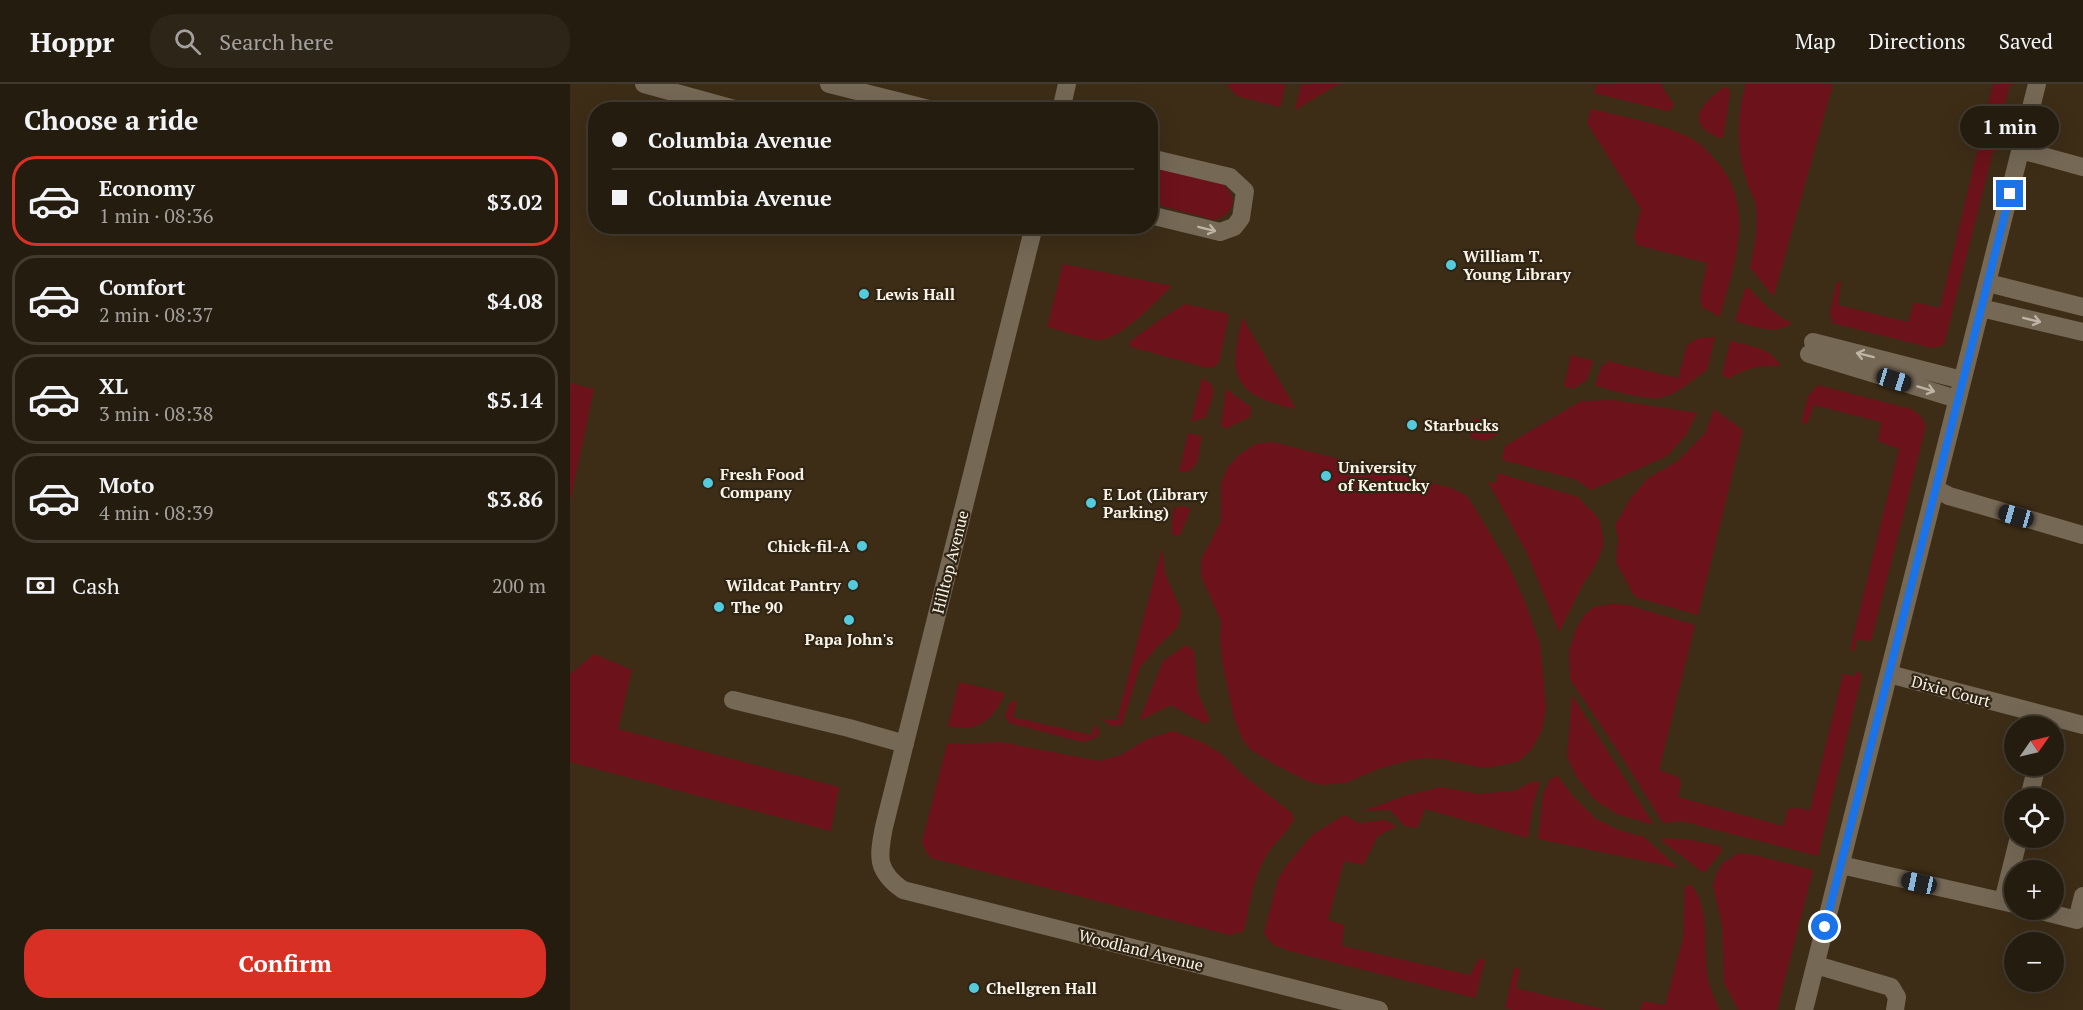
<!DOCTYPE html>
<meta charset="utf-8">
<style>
body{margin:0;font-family:"PT Serif",serif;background:#2c2518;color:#f1f3f6;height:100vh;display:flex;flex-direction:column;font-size:22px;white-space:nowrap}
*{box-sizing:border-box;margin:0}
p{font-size:20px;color:#a3a19e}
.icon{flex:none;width:33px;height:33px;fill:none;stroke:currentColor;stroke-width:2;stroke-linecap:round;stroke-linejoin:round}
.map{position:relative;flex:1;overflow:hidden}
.details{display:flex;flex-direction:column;background:#241c0f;width:570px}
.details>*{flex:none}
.banner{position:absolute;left:18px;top:18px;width:570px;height:132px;border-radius:24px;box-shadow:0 6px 24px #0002,0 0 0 2px #413a2f;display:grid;align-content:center;height:132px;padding:0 24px;background:#241c0f}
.needle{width:39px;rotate:56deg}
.fabs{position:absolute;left:1434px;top:632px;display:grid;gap:12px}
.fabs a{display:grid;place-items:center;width:60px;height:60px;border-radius:50%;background:#241c0f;box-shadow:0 6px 24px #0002,0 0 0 2px #413a2f;font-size:30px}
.end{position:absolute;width:27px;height:27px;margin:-14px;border:8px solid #1a73e8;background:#fff;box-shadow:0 0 0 3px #fff}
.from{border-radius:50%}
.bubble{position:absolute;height:42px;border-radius:21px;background:#241c0f;box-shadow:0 6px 24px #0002,0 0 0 2px #413a2f;font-size:20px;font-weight:800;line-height:42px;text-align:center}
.car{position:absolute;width:18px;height:36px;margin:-18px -9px;border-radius:8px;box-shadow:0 0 4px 2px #0007;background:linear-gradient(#222 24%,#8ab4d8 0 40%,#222 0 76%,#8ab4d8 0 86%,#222 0)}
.banner b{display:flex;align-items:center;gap:21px;height:57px;font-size:22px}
.banner b+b{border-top:2px solid #413a2f}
.banner i{width:15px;height:15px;background:#f1f3f6}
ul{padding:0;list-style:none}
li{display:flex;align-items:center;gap:18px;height:90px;margin:0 12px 9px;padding:0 12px;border:3px solid #413a2f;border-radius:24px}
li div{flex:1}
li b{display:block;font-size:22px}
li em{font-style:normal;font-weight:800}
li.selected{border-color:#d93025}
li>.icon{width:54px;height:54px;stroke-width:1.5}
h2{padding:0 24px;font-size:27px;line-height:72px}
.pay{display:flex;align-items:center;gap:15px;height:66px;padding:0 24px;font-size:22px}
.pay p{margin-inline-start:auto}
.primary-button{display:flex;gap:12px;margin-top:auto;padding:12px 24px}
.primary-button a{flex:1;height:69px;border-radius:24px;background:#d93025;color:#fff;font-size:24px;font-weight:800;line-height:69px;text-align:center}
header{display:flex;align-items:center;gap:36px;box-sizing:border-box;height:84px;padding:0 30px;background:#241c0f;border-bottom:2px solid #413a2f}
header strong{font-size:28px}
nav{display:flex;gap:33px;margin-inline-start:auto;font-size:21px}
.search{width:420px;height:54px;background:#2c2518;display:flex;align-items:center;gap:15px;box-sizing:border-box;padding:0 21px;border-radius:24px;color:#a3a19e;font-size:22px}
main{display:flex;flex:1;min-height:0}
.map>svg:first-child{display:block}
.built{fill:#3d2d17;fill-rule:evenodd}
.green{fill:#6c121a}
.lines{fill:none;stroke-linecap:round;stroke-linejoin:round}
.minor{stroke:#756855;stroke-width:18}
.oneway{stroke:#beb4a6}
.route{stroke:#1a73e8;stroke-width:8}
.poi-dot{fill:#54cadd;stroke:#302514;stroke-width:2}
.labels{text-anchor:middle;stroke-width:4.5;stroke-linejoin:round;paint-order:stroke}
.poi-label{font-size:16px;font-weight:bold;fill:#faf3e8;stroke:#302514;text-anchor:start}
.street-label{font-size:16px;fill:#faf3e8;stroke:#302514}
</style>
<header>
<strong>Hoppr</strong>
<div class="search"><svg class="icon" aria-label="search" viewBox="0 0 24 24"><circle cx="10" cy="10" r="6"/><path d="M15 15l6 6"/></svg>Search here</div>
<nav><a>Map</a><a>Directions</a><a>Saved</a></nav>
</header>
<main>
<section class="details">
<h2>Choose a ride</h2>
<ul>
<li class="selected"><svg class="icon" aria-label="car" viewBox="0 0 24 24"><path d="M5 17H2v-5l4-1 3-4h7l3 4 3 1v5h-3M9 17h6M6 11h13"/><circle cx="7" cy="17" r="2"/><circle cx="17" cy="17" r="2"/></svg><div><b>Economy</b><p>1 min · 08:36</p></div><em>$3.02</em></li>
<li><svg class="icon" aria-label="car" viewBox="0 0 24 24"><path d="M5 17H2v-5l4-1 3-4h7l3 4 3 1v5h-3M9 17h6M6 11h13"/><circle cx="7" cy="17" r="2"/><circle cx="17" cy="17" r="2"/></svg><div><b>Comfort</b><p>2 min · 08:37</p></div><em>$4.08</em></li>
<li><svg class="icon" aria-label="car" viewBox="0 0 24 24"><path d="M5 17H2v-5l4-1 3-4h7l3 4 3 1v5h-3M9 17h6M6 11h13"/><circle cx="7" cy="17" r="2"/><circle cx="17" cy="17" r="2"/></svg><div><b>XL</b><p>3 min · 08:38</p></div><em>$5.14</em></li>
<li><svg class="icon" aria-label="car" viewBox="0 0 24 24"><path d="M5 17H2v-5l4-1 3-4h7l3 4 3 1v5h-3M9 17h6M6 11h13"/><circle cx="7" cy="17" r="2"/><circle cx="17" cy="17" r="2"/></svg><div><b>Moto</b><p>4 min · 08:39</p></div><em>$3.86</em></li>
</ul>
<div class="pay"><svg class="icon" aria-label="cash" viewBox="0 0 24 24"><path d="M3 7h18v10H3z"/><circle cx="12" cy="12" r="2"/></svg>Cash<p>200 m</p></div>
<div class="primary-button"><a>Confirm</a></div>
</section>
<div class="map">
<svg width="1513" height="926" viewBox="0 0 1513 926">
<rect width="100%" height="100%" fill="#302514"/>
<path class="built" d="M0 0H1513V926H0ZM26 26H580V142H26ZM1444 642H1484V681H1444ZM1444 714H1484V753H1444ZM1444 786H1484V825H1444ZM1444 858H1484V897H1444Z"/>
<path class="green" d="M656 0H716L710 23 667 12Z
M731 0H769L725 26Z
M1027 0H1090L1104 20 1102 25 1097 27 1024 9Z
M1176 0H1263L1204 211H1202L1180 183C1184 164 1189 143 1186 123 1184 112 1178 103 1175 92 1166 64 1167 28 1176 0Z
M1423 0H1440L1374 261 1362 264 1262 239 1260 227 1267 198H1271L1268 221 1338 238 1344 218 1370 224Z
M1154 3 1159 5 1160 9 1154 50 1151 55C1146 52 1138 49 1134 45 1118 29 1143 12 1154 3Z
M1021 25C1053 33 1093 39 1122 55 1133 61 1141 71 1149 80 1186 126 1163 183 1150 233L1132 223 1130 213 1137 179 1067 161 1064 152 1071 125 1017 39Z
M580 80 650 98C668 110 667 130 644 136L581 119Z
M493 180 602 202C587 216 549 258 527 256 511 254 493 247 477 243Z
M1175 204 1180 205C1193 219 1204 231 1222 239 1204 252 1185 242 1165 237Z
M615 220 659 230 649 279 643 283H634L561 263 559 258 588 237Z
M672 233 726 325C703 319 672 314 666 285 663 273 670 246 672 233Z
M1145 253 1137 286C1124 295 1105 312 1089 314 1076 316 1038 306 1025 301L1032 281H1036L1037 277 1108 294 1117 261 1129 254Z
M1160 257C1180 262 1200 263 1211 282 1191 281 1175 284 1159 295L1152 291Z
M1001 271 1023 277 1017 296 1003 305 994 302Z
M632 294 641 300 644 307 636 333 621 338Z
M0 299 24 305 0 418Z
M1248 301 1341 325 1350 331 1356 342 1301 557 1287 556 1284 567 1280 566 1329 365 1308 357 1311 338 1244 321 1238 338 1234 341 1232 336 1238 312Z
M656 305 681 323 680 333 655 345 651 341Z
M1043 316 1127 329 1116 351 1097 372 1021 406 1005 395 932 376 935 362 1011 317Z
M1144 325 1173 346 1128 531 1068 514 1063 510 1046 478 1048 454 1045 441 1060 415 1078 394 1108 377 1135 349Z
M904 334 929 340 927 351 914 357 900 353Z
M618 349 632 352 627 379 618 388H609Z
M703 358 881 404 897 412 906 426 937 478 955 518 970 561 976 622 972 646 961 666 949 677 932 681 913 684 876 676 857 674 841 676 808 685 776 699 751 701 735 696 702 679 680 665 672 655 664 634 653 582 650 556 651 537 631 492V476L651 437V399L658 383 669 371 685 360Z
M928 389 1008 413 1029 435 1032 447 1033 462 1026 480 1012 502 989 548 957 469 918 398 926 399Z
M615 422 621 425 611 449 607 452 602 450V436L604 424Z
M592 464 595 489 611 527 608 543 589 561 570 583 552 641 542 642 531 635H547Z
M1041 520 1058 521 1125 541 1089 686 1108 693 1111 699 1108 713 1213 742 1218 725 1226 724 1240 726 1273 590 1285 592 1286 587 1292 591 1248 772 1111 737 1093 739 1050 670 1000 595 999 567 1006 545 1014 531 1024 523Z
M616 561 624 567 628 610 640 636 635 640 601 621 569 637 593 577Z
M24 570 62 586 48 645 269 703 261 747 0 678V590Z
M389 598 435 609C429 625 416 642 398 644 392 645 384 643 378 642Z
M1002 611 1084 741 1047 730 1025 716 1006 692 997 673Z
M447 616 443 633 521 651 525 640 530 648 524 655 512 658 439 639 435 631 440 619Z
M603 647 632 658 653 671 673 691 722 729 724 735C718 748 706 757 698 769 683 792 680 820 674 847L660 851 361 774 356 768 352 758 377 660 431 658 529 677 551 671 577 655Z
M988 692 1002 711 1026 735 1051 747 1074 753 1108 784 968 755 973 710 980 695Z
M964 697 970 699 963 721 958 754 855 725 847 744 835 742 820 726 793 727 834 712 871 703 908 710 944 707Z
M774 731 789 739 815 736 825 741V743L808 752 793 781 774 777 758 836 774 841 772 862 900 891 908 876 911 874 915 877 905 914 719 867 702 860 694 849 708 795 715 783 742 751Z
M1093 754 1121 756 1150 762 1152 767 1134 789 1092 757Z
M1169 769 1184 771 1243 786 1207 926H1168L1154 899 1152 841 1143 802 1146 790 1153 779Z
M1121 801C1143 827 1131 868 1139 899 1141 908 1146 917 1149 926H1070L1073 917 1095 921 1113 854 1115 802Z
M944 884 950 885 946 904 1036 926H944L935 924Z"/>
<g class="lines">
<path class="minor" d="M74 0 168 26
M259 0 363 26
M491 26 497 0
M1451 66 1513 83
M580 74 660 93 675 107 671 134 664 143 650 148 580 131
M464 142 314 743C308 773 306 787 333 806L809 926
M1418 199 1513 223
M1411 224 1513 248
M1243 258 1392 296
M1239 270 1387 315
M1366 405 1379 412 1513 451
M1319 590 1513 641
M163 616 279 644 335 660
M1459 714 1467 681
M1271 781 1444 820
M1433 817 1449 753
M1463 825 1507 836 1513 812
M1246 881 1321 903 1327 913 1325 926
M1234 926 1467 0"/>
</g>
<defs><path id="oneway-shaft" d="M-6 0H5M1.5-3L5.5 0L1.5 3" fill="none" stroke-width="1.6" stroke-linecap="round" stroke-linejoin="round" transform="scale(1.5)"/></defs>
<g class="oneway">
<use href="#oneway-shaft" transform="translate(637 145) rotate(14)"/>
<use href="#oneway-shaft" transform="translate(1462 236) rotate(14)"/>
<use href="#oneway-shaft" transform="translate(1295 271) rotate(-166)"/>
<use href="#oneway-shaft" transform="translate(1356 305) rotate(17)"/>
</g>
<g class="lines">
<path class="route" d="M1255 843 1440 110"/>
</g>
<g class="poi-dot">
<circle cx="881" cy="181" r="6"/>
<circle cx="294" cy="210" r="6"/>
<circle cx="842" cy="341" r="6"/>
<circle cx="756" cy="392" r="6"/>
<circle cx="138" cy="399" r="6"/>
<circle cx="521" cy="419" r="6"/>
<circle cx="292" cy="462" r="6"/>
<circle cx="283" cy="501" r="6"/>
<circle cx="149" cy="523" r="6"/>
<circle cx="279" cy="536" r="6"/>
<circle cx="404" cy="904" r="6"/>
</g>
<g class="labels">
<g class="poi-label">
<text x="893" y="178">William T.<tspan x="893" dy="18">Young Library</tspan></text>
<text x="306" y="216">Lewis Hall</text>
<text x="854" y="347">Starbucks</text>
<text x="768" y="389">University<tspan x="768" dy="18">of Kentucky</tspan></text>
<text x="150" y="396">Fresh Food<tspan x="150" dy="18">Company</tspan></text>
<text x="533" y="416">E Lot (Library<tspan x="533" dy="18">Parking)</tspan></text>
<text x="280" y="468" text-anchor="end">Chick-fil-A</text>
<text x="271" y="507" text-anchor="end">Wildcat Pantry</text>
<text x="161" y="529">The 90</text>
<text x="279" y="561" text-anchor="middle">Papa John's</text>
<text x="416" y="910">Chellgren Hall</text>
</g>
<g class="street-label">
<text transform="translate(380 478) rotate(-76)" y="6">Hilltop Avenue</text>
<text transform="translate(1381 607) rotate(15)" y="6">Dixie Court</text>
<text transform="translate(571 866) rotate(14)" y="6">Woodland Avenue</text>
</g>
</g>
</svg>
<div class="fabs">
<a><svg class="needle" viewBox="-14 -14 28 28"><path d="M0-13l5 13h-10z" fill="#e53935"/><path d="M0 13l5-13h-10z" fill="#a3a19e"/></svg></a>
<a><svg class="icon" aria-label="locate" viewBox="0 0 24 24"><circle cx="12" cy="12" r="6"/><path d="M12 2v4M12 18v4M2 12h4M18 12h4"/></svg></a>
<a>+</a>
<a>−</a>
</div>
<i class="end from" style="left:1255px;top:843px"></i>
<i class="end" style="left:1440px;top:110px"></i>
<div class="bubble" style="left:1390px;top:22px;width:99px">1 min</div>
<i class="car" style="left:1324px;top:296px;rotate:107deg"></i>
<i class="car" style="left:1446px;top:432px;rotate:286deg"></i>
<i class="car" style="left:1349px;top:799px;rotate:282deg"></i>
<div class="banner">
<b><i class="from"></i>Columbia Avenue</b>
<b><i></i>Columbia Avenue</b>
</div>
</div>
</main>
